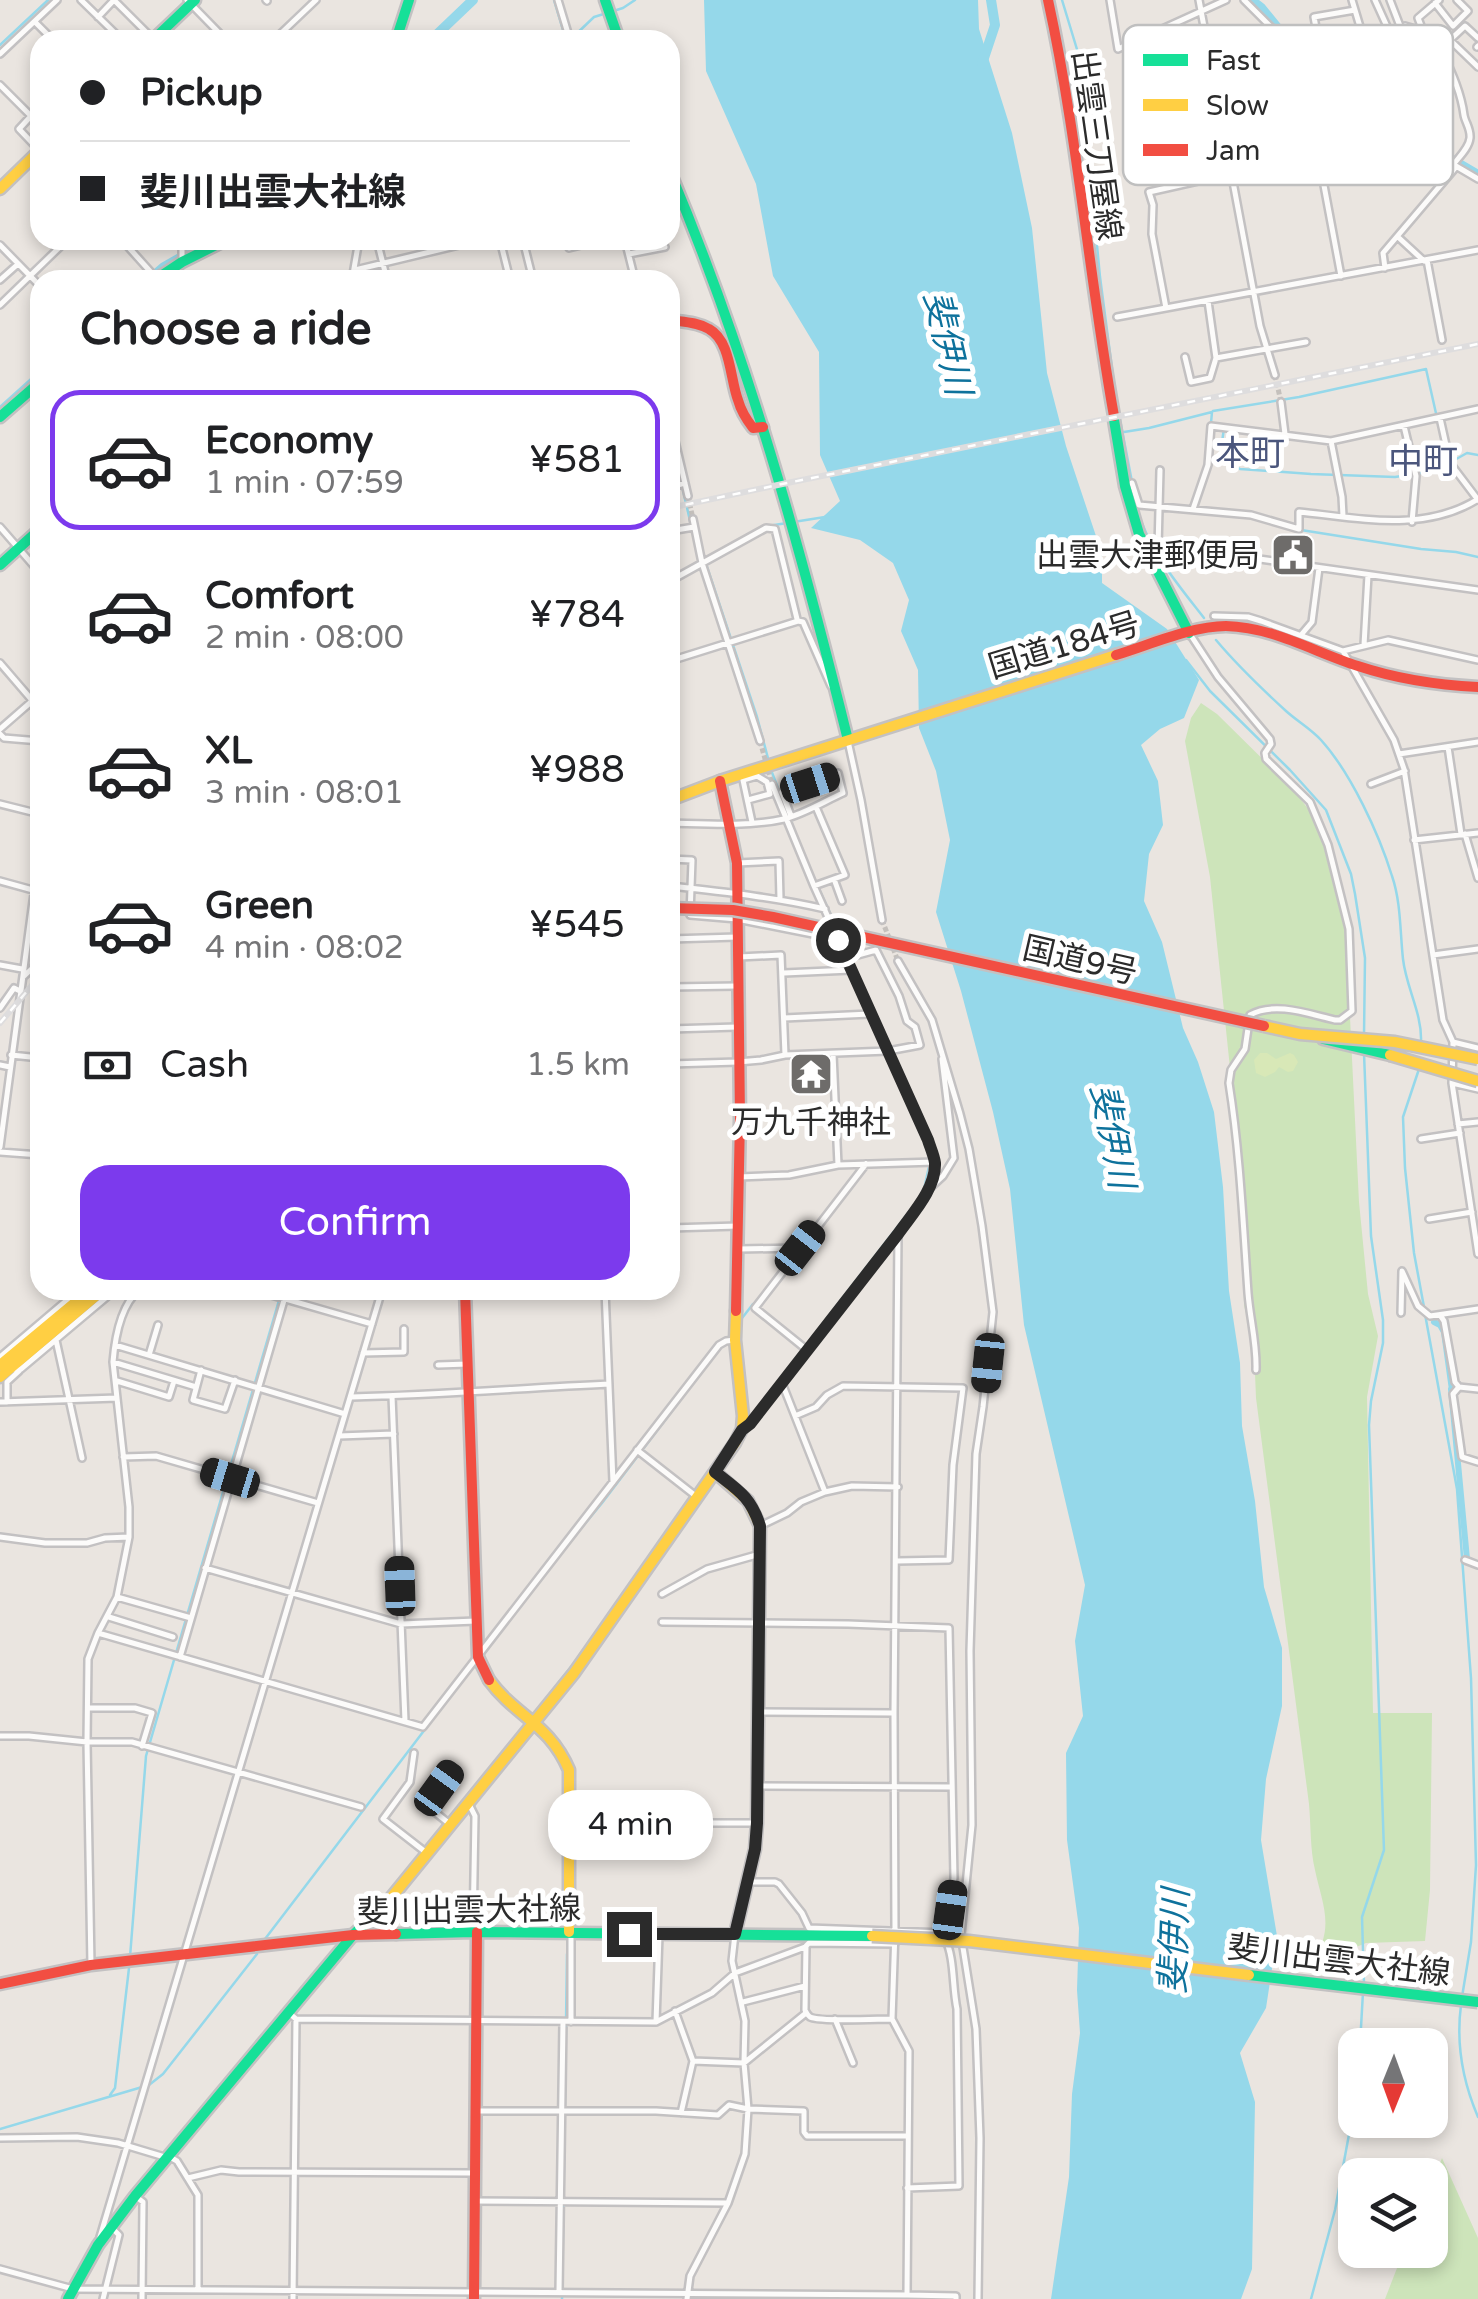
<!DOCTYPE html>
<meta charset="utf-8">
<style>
body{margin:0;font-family:"Varela Round","Noto Sans JP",sans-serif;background:#f2f2f2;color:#202124;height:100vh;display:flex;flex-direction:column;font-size:38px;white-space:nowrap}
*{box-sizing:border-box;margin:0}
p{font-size:32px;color:#757577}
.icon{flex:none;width:55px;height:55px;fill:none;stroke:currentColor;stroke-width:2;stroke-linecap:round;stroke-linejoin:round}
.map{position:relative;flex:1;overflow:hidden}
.drawer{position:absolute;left:30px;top:270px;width:650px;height:1030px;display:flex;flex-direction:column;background:#fff;border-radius:30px;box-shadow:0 5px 15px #0003}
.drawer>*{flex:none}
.guide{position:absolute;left:30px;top:30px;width:650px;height:220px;border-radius:30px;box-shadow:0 5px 15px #0003;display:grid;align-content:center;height:220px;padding:0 50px;background:#fff}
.needle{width:65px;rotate:181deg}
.tools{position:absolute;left:1338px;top:2028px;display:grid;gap:20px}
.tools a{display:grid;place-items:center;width:110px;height:110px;border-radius:20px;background:#fff;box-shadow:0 5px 15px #0003;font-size:50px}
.end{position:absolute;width:45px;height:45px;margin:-22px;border:12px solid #2b2b2b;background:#fff;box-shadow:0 0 0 5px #fff}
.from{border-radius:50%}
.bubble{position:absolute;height:70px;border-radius:30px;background:#fff;box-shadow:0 5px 15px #0003;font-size:32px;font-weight:600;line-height:70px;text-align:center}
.car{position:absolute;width:30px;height:60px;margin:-30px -15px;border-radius:12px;box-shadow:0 0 8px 2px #0007;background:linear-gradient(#222 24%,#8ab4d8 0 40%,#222 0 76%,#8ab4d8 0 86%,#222 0)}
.guide b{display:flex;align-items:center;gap:35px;height:95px;font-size:38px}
.guide b+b{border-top:2px solid #e0e0e0}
.guide i{width:25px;height:25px;background:#202124}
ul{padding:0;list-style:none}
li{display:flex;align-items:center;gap:30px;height:140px;margin:0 20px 15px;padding:0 30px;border:5px solid transparent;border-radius:30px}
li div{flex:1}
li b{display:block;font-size:38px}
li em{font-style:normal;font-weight:600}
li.current{border-color:#7c3aed}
li>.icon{width:90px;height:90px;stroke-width:1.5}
h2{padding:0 50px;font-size:45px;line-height:120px}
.pay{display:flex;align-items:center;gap:25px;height:110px;padding:0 50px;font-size:38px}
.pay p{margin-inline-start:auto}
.primary-button{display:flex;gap:20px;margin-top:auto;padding:20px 50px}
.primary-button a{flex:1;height:115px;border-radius:30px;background:#7c3aed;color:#fff;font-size:40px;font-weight:600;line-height:115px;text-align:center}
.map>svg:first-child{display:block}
.green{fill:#cde4ba}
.pitch{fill:#d8e8b7}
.water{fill:#95d8ea}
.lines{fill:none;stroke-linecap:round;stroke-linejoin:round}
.stream{stroke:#95d8ea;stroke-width:2.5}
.canal{stroke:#95d8ea;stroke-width:6}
.river{stroke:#95d8ea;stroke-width:10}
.street-tunnel{stroke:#c4c0bc;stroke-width:5;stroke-dasharray:5 2.5;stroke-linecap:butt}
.street-casing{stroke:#c3c1c2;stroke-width:10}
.fast-casing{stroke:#c3c1c2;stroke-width:15}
.slow-casing{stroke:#c3c1c2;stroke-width:15}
.jam-casing{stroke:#c3c1c2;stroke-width:15}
.street{stroke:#fcfbfa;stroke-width:5}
.fast{stroke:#16e098;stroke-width:10}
.slow{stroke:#ffcf43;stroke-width:10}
.jam{stroke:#f24e42;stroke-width:10}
.rail-casing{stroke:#deddde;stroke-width:6}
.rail{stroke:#fff;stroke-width:2.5;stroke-dasharray:8;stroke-linecap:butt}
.fast-bridge-casing{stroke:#c3c1c2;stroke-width:15;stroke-linecap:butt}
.slow-bridge-casing{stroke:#c3c1c2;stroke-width:15;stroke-linecap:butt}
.jam-bridge-casing{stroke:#c3c1c2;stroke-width:15;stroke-linecap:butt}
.fast-bridge{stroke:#16e098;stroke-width:10}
.slow-bridge{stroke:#ffcf43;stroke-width:10}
.jam-bridge{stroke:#f24e42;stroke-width:10}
.route{stroke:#2b2b2b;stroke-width:12}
.labels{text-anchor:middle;stroke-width:10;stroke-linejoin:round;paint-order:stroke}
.street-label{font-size:32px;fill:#2b2b2b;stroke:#fff}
.poi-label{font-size:32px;fill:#2b2b2b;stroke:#fff;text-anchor:end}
.water-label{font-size:35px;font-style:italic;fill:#0e729c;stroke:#fff}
.neighbourhood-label{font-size:35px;fill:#4b567c;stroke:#fff}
.key{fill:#fff;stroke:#bfbfbf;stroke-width:2.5}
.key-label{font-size:28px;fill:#2b2b2b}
</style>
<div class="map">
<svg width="1478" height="2299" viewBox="0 0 1478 2299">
<rect width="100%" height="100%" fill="#eae5e0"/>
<path class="green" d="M1201 703 1217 714 1292 788 1309 810 1322 839 1346 935 1359 1202 1368 1294 1378 1336 1367 1397 1373 1713H1432L1430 1890 1425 1941 1366 1943 1349 1950 1328 1951 1322 1943C1331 1918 1320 1895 1315 1870 1310 1849 1311 1826 1309 1804L1256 1398 1254 1349 1244 1305 1243 1234 1226 1084 1230 1068 1210 877 1185 741 1191 718Z
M1442 2158 1478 2238V2299H1385L1404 2250H1430V2187Z"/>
<path class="pitch" d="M1260 1053H1267L1276 1059 1290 1053 1294 1055 1298 1062 1293 1071 1288 1072 1279 1067 1275 1072 1265 1077 1256 1073 1254 1060Z"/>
<path class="water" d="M704 0H978L979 29 1012 133 1032 228 1047 373 1066 446 1102 554V583L1167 629 1199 680 1184 718 1160 729 1141 745 1158 781 1163 825 1149 854 1144 901 1162 942 1183 1028 1198 1062 1214 1112 1223 1187 1229 1291 1240 1363 1242 1426 1255 1501 1264 1587 1282 1648V1706L1266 1779 1261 1840 1277 1936 1266 2008 1240 2053 1255 2102 1252 2269 1241 2299H1051L1069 2177 1072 2094 1080 2033 1077 1990 1079 1928 1067 1840 1066 1753 1083 1716 1075 1641 1085 1585 1024 1325 1010 1189 993 1112 961 991 936 912 950 840 936 771 919 728 918 670 901 631 909 600 893 563 860 540 811 528 840 501 820 455 819 352 773 276 756 184 706 71Z"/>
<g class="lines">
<path class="stream" d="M554 0 566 40
M1062 0 1079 56 1100 277 1116 399 1132 482
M570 40 594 17 623 8 635 0
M0 45 48 0
M622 240 632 280
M1213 411 1299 397 1426 369 1447 462
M1224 428 1220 457 1240 469 1311 474 1395 477 1435 471 1467 453 1478 455
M1124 432 1149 428 1212 412 1211 423
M670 434 691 525
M1136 505C1148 550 1176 582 1204 618
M768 526 825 517
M1301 530 1421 549 1456 552 1478 557
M703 555 757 717 769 762
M1216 640C1237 665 1262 689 1286 711 1297 721 1311 729 1321 740 1351 773 1379 834 1392 876 1401 902 1400 932 1403 959 1406 987 1422 1013 1421 1041
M1186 660 1210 691 1290 770 1326 810 1351 874 1355 894 1365 958 1364 1035
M771 770 795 832
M807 863 835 924
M840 936 924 1125
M1419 1069 1403 1117 1405 1168 1414 1253 1424 1307
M1425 1314 1457 1489 1471 1678 1476 1865 1471 1942 1462 1997
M775 1321 804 1344
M739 1322 753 1304 757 1307
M746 1423 916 1203 924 1189 930 1162
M568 1544 602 1503 719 1349
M435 1839 574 1663 726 1449
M265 1939 526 1597
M130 1957 146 1756 282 1290
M1364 1984 1362 1917 1384 1850 1369 1425 1371 1401 1383 1343V1320L1371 1236 1364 1053
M1461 2005C1456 2043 1463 2082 1478 2117
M1360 2045 1363 1992
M110 2095 115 2088 129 1968
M206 2119 353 1944
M0 2129 149 2085 163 2074 257 1954
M138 2199 162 2171
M99 2251 127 2213
M562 2299 567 1954
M1311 2299 1335 2210 1355 2102"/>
<path class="canal" d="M1434 1322 1440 1325 1444 1332 1452 1390
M1462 1389H1451L1467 1559 1472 1561"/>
<path class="river" d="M1251 0 1261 8 1301 57 1322 72 1346 81 1375 103 1413 137 1478 175
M431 40 473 0
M982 64 995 25 991 0
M149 280 164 267 212 240
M0 412 40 376"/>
<path class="street-tunnel" d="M1275 375 1281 402
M688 496 693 519
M760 741 772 784
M882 920 898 961"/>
<defs>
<path id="street" d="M81 0 122 40
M187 0 226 40
M266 0 267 1
M558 0 570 40
M1110 0 1118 49 1226 0
M1199 0 1260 326 1275 375
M1244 0 1275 31 1300 63 1314 74 1359 95 1403 135 1478 179
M1352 0 1361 30 1376 46 1390 33 1405 26 1419 30 1440 47 1450 40 1478 67
M1375 0 1390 33
M1390 0 1400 26
M1435 3 1453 26 1468 11 1457 0
M1355 10 1314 17 1317 33 1361 30
M98 17 114 0 154 40
M35 22 53 40
M1158 30 1187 183
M1423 31 1418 18 1439 0
M274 40 316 0
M1450 40 1465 26 1478 38
M1440 47C1450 69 1461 91 1464 115 1465 122 1471 129 1470 138 1469 148 1459 157 1453 165
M1477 47 1478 46
M0 54 57 0
M1296 59 1292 67 1304 110 1314 132 1341 276
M0 85 31 116 19 129 40 151
M1403 135 1149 192 1153 205 1152 234 1166 308 1478 250
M1398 237 1424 261
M122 240 157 279
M377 240 387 280
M500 240 510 280
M523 240 533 280
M567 240 569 248 602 240
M625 240 635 280
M0 245 40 286
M629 254 665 247
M1427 260 1442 340
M182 262V240
M1385 268 1383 253 1456 167
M355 270 480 240
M0 280 18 264
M352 280 359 240
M0 305 67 240
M1117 317 1166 308
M1185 357 1191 382 1210 378 1216 358 1208 301
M1216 358 1306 342
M1281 402 1285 434
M1440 418 1450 463 1478 500
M670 420 688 496
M1404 426 1416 476 1412 522
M1331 441 1342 497 1343 516
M1132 483 1139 505 1251 515 1299 529V512C1359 518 1424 533 1478 499
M670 487 685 483
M1193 509 1208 465 1211 426 1331 441 1478 409
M693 519 702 563 760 741
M0 527 40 573
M670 531 694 527
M1144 548 1196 550 1478 590
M1158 548 1160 470
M670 581 766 528 775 529 797 619
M1214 616 1248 617 1261 621 1343 651
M1190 634 1218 677 1270 739 1271 744 1265 753 1266 759 1310 802 1328 845 1349 929 1352 1011 1340 1020H1335C1309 1014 1275 1001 1250 1015L1245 1049 1231 1070 1229 1083C1240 1153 1243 1222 1248 1293 1250 1319 1257 1344 1256 1370
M1301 635 1312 622 1319 568
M1364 645 1368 575
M1478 660 1388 640 1343 651 1394 740 1404 769 1443 1020 1453 1042 1452 1083 1478 1254
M670 661 798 621 803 622 831 686
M0 663 31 699V702
M0 729 31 702 40 714
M0 734 4 738 40 741
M848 741 861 800 882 920
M1448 747 1461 834
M1399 754 1478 742
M1371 784 1405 771
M748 800 770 794 767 782 757 776 743 780 752 822
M0 804 40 814
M670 823C707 824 748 827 784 819 804 814 825 801 843 793L838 773 782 792 791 816
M1465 834 1478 878
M1414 840 1478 833
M670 859 692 860 690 915 737 919 838 939
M737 863 779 861 780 899
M834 879 842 901
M0 881 40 892
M670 886C723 892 773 897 825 909
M814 886 845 875 816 807
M670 939 737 937
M1433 955 1478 949
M739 957 781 955 785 1055
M898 961 932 1020 960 1114 969 1149 982 1226 993 1312 983 1407 976 1454 970 1651 972 1825 961 1935 976 2029 980 2138 978 2299
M0 965 22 969
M784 973 851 970
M23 977 40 961
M670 987 737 986
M0 1008 14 988 20 991
M784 1018 870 1014
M670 1029 737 1027
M1453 1042 1478 1048
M833 1054 838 1165
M11 1055 40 1058
M670 1064 738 1062 761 1060 785 1055 888 1051 920 1045 915 1027 907 1021 899 996 876 950 847 958
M0 1065 10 1067
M1452 1083 1478 1089
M1458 1124 1478 1122
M1421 1139 1460 1133
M0 1147 40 849
M0 1152 40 1155
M739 1177 789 1175 838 1165 935 1162
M930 1188 943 1176 954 1158 942 1059
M1429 1219 1472 1212
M670 1228 738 1226
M739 1249 801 1248
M254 1290 372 1324
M605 1290 613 1482
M467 1294H524
M1401 1313 1402 1271 1418 1306 1430 1316 1478 1309
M1440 1315 1444 1321 1455 1382 1459 1387 1478 1389
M56 1340 82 1458
M115 1345 345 1414
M807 1350 755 1308 866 1164
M363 1353 404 1352V1329
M149 1355 158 1325
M0 1357 79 1290
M113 1362 196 1387
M438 1365 468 1364
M12 1369H21L115 1290
M201 1370 193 1400 225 1409 235 1380
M117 1381 169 1397 174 1381
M782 1383 825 1492
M1459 1387 1453 1394 1462 1457 1478 1462
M392 1396 405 1721
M352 1397C438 1395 523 1388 609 1384
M0 1402 117 1398
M7 1402V1382L19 1371
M795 1416 816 1407 827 1395 843 1386 963 1388 953 1465 949 1560 897 1561
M744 1428 750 1424 919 1206C934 1179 937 1169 928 1140L814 886 772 784
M339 1436 394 1434
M637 1450 697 1497
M123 1457 156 1456 318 1503
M760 1526 787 1513 801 1502 825 1492 852 1486 898 1487
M0 1537 45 1543H87L105 1538 129 1537
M1465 1560 1478 1565
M205 1568 401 1624 476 1621
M662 1594 707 1569 760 1554
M117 1597 191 1618
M109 1617 173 1637
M662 1622 848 1624 949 1628 954 1878 948 1919 944 1933 809 1928 802 1913 779 1884 775 1882H748
M98 1633 423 1727 719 1345 726 1341 735 1340
M180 1657 287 1290
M88 1708H135L152 1713 142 1746
M759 1712 894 1713
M0 1736H29L87 1742H132L361 1807
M414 1753 410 1782 383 1819 428 1854
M758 1786 951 1787
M469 1804 475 1816 473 1932
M659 1823H757
M451 1825 426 1805 452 1771
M569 1932 571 1938V2022
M895 1944 809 1943 806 1946 805 2010C806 2012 807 2015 810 2017 819 2022 878 2019 892 2019L895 1931 894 1713 898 1234
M91 1965 87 1742 88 1659 98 1633 117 1597 129 1537V1507L113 1362C115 1338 120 1306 139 1290
M743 2002 805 1986
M675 2011 693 2061 681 2113
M289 2013 296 2019 656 2022 712 1993 735 1973 805 1947
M835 2019 853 2063
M892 2019 909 2051 907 2295
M656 2022 659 1935
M693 2061 744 2063 806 2013
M476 2111H656L718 2115 729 2105 748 2109 804 2111V2132L807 2136H908
M0 2138 77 2137 118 2143 168 2158
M170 2157 177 2161 198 2195V2290
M188 2178 221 2170 239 2172 474 2173
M907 2188 959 2186 957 2009C952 1986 955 1959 945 1938
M135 2196 143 2202 142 2299
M474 2201 728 2203
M100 2237 382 1290
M0 2269 73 2289 907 2295 956 2296V2299
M559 2292 563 2022
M103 2299 119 2235 112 2228
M293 2299 296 2019
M687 2299 690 2276 728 2203 745 2154 748 2109 744 2063 745 2021 732 1961 735 1934"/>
<path id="fast" d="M605 0 619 40
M153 40 195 0
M396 40 409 0
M670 172C748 357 800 546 848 740
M155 280 182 262 226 240
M0 417 40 382
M1114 420 1125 486 1139 534 1189 633
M0 565 40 529
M1323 1039 1390 1055
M396 1934 473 1932 872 1936
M68 2299 98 2245 135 2196 353 1935 386 1904"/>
<path id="slow" d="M0 189 40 150
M670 800 720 781 1116 655
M0 1365 90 1290
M0 1377 103 1290
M715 1472 748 1501 760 1526 757 1823 755 1849 735 1934
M489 1680C516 1717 549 1723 569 1770V1932
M386 1904 574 1673 735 1443 742 1429 743 1416 735 1340 736 1311"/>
<path id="jam" d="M1048 0C1078 137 1089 278 1114 416
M670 320C683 322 697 322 709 329 731 341 730 379 738 400 741 411 746 419 753 428L763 427
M1116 655C1149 645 1192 626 1226 626 1273 627 1314 652 1358 666 1397 679 1437 685 1478 687
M720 781 737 863 740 1119 736 1311
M465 1290 478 1657 489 1680
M0 1984 91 1965 353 1935 396 1934
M474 2299 477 1932"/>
</defs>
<use href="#street" class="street-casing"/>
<use href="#fast" class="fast-casing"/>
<use href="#slow" class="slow-casing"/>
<use href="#jam" class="jam-casing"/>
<use href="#street" class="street"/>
<use href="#fast" class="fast"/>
<use href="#slow" class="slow"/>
<use href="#jam" class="jam"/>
<defs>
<path id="rail" d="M670 508 787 483 1478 344
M0 1023 40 976"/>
</defs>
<use href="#rail" class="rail-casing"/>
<use href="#rail" class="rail"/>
<defs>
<path id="fast-bridge" d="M1249 1975 1478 2002"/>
<path id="slow-bridge" d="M1264 1026 1300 1034 1395 1042 1478 1059
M1390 1055 1478 1081
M872 1936 969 1941 1249 1975"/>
<path id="jam-bridge" d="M670 908 733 910 773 917 1264 1026"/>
</defs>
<use href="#fast-bridge" class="fast-bridge-casing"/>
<use href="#slow-bridge" class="slow-bridge-casing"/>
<use href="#jam-bridge" class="jam-bridge-casing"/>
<use href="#fast-bridge" class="fast-bridge"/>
<use href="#slow-bridge" class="slow-bridge"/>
<use href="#jam-bridge" class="jam-bridge"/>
</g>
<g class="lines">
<path class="route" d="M629 1934H735L755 1849 757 1823 760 1526C751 1497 738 1490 715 1472L742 1430 750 1424 898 1234C912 1214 936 1189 935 1163 934 1155 930 1147 928 1140L838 940"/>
</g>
<defs>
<symbol id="civic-square" viewBox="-11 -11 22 22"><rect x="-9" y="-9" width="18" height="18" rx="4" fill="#6e6c6a" stroke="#fff"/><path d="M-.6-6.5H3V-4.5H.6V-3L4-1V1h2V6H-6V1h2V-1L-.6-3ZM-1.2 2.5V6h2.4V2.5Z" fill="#fff"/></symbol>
<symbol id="temple-square" viewBox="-11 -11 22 22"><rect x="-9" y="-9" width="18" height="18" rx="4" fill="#6e6c6a" stroke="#fff"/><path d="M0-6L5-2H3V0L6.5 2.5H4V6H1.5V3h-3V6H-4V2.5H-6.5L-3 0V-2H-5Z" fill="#fff"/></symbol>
</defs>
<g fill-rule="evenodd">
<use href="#civic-square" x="1268" y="530" width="50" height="50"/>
<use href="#temple-square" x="786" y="1049" width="50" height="50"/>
</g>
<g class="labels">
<g class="street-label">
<text transform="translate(1097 145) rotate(82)" y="11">出雲三刀屋線</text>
<text transform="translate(1064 645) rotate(-17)" y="11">国道184号</text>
<text transform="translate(1080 960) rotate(13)" y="11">国道9号</text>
<text transform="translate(469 1910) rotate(-1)" y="11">斐川出雲大社線</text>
<text transform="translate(1339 1960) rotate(7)" y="11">斐川出雲大社線</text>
</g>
<g class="poi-label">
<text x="1260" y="566">出雲大津郵便局</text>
<text x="811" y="1133" text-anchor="middle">万九千神社</text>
</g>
<g class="water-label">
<text transform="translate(948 343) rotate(77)" y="12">斐伊川</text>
<text transform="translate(1113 1136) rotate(79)" y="12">斐伊川</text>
<text transform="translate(1174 1941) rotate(-88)" y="12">斐伊川</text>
</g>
<g class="neighbourhood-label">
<text x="1250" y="465">本町</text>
<text x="1423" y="473">中町</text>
</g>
</g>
<rect x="1123" y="25" width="330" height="160" rx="15" class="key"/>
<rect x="1143" y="54" width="45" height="12" fill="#16e098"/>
<rect x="1143" y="99" width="45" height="12" fill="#ffcf43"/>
<rect x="1143" y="144" width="45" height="12" fill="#f24e42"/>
<g class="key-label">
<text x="1206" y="70">Fast</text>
<text x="1206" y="115">Slow</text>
<text x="1206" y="160">Jam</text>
</g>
</svg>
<div class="tools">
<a><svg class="needle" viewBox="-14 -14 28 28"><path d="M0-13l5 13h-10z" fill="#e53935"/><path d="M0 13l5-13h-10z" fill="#757577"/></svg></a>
<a><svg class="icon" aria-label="layers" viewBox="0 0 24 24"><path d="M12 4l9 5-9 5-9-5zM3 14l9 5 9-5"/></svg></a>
</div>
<i class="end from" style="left:838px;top:940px"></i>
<i class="end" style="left:629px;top:1934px"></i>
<div class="bubble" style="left:548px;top:1790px;width:165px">4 min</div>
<i class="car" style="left:810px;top:783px;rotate:72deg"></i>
<i class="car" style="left:800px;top:1248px;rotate:38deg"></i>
<i class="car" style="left:988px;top:1363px;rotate:186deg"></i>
<i class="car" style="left:230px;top:1478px;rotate:287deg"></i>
<i class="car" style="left:400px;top:1586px;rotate:358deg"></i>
<i class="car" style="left:439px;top:1788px;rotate:36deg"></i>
<i class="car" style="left:950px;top:1910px;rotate:8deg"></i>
<div class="guide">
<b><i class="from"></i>Pickup</b>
<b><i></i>斐川出雲大社線</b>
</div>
<section class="drawer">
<h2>Choose a ride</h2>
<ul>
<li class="current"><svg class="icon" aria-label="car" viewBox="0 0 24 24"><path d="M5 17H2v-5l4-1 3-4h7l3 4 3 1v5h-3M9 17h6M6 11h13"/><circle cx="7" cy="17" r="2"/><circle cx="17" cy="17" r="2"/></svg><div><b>Economy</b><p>1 min · 07:59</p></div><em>¥581</em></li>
<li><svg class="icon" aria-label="car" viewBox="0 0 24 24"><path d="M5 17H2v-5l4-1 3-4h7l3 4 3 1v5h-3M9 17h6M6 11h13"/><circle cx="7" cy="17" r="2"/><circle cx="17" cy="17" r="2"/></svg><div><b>Comfort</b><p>2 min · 08:00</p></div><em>¥784</em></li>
<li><svg class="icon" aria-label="car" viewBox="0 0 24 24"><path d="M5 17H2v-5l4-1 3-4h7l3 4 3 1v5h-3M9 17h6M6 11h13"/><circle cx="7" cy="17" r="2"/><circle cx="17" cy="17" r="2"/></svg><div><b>XL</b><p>3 min · 08:01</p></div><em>¥988</em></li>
<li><svg class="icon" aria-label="car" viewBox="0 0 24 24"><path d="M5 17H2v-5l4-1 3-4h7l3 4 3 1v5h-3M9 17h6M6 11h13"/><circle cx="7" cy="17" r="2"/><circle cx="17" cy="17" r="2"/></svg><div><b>Green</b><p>4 min · 08:02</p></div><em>¥545</em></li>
</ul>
<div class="pay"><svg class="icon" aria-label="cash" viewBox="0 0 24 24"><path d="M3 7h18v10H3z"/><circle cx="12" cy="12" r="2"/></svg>Cash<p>1.5 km</p></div>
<div class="primary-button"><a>Confirm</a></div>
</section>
</div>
